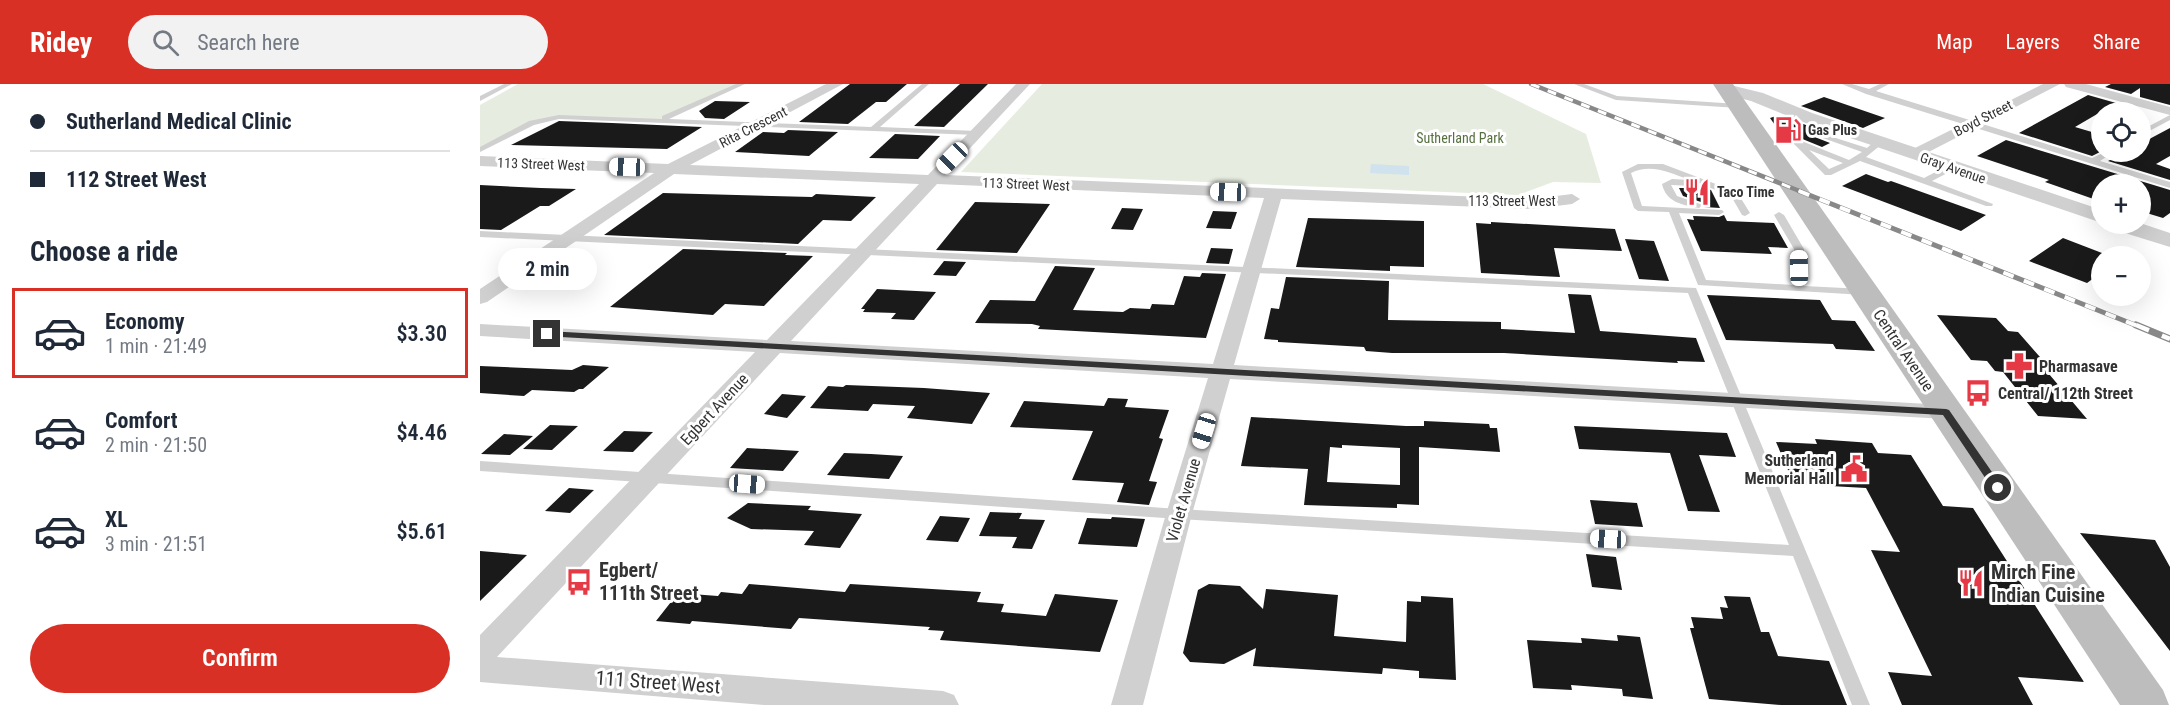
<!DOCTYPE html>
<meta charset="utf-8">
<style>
body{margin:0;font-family:"Roboto Condensed",sans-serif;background:#f2f2f3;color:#1f2937;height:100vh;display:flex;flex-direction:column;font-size:22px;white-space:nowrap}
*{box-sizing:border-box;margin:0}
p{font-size:20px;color:#747a83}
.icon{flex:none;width:33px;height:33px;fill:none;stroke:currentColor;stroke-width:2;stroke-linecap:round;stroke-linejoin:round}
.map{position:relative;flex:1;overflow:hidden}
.sheet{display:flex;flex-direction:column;background:#fff;width:480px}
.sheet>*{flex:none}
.banner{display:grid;align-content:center;height:132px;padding:0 30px;background:#fff}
.tools{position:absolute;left:1611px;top:18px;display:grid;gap:12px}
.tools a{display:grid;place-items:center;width:60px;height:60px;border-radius:50%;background:#fff;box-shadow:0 6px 24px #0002;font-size:30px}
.end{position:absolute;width:27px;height:27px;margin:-14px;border:8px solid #333;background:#fff;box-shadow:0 0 0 3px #fff}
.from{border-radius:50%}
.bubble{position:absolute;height:42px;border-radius:21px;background:#fff;box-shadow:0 6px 24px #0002;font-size:20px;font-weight:600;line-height:42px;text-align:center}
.car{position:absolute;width:18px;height:36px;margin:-18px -9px;border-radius:8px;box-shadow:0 0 4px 2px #0007;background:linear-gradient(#fff 24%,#345 0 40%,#fff 0 76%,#345 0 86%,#fff 0)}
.banner b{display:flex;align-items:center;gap:21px;height:57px;font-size:22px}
.banner b+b{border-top:2px solid #e0e1e3}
.banner i{width:15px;height:15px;background:#1f2937}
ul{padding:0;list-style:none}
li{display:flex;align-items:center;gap:18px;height:90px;margin:0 12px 9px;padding:0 18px;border:3px solid transparent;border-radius:0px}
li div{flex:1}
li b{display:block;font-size:22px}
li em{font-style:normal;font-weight:600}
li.on{border-color:#d93025}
li>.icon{width:54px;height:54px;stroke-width:1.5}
h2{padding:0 30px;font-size:27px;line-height:72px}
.cta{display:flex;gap:12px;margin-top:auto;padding:12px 30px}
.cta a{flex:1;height:69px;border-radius:36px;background:#d93025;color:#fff;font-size:24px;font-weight:600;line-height:69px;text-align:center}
header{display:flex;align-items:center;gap:36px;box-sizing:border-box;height:84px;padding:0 30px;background:#d93025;color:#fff}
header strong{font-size:28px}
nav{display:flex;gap:33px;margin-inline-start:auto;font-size:21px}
.search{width:420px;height:54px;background:#f2f2f3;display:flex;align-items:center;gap:15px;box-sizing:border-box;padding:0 21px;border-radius:33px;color:#747a83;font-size:22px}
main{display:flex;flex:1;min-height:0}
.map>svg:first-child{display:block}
.green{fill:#e6ecdf}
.water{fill:#cfe2ee}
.building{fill:#1a1a1a;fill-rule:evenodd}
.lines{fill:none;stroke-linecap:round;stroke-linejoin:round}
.service{fill:#d0d0d0;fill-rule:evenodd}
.minor{fill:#d0d0d0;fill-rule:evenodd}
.tertiary{fill:#d0d0d0;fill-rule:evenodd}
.secondary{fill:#bdbdbd;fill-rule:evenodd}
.rail-far2-casing{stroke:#888;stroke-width:4.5}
.rail-far1-casing{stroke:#888;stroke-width:5}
.rail-casing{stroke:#888;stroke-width:7}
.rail-far2{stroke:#fff;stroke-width:3;stroke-dasharray:9;stroke-linecap:butt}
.rail-far1{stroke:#fff;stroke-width:4;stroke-dasharray:11;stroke-linecap:butt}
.rail{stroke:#fff;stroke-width:4.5;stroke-dasharray:14;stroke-linecap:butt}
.route{fill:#333}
.labels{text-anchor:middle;stroke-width:6;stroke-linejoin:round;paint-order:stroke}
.far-street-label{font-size:14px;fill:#333;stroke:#fff}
.far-poi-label{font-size:14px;font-weight:bold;fill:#333;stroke:#fff;text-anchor:start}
.far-park-label{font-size:14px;fill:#56703f;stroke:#fff}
.street-label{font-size:16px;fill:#333;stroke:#fff}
.poi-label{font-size:16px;font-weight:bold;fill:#333;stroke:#fff;text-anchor:start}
.near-poi-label{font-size:20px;font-weight:bold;fill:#333;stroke:#fff;text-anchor:start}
.near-street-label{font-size:20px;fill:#333;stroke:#fff}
</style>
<header>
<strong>Ridey</strong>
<div class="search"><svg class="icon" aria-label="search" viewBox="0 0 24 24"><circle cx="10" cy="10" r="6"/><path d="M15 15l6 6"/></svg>Search here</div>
<nav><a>Map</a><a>Layers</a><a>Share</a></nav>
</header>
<main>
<section class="sheet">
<div class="banner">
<b><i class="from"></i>Sutherland Medical Clinic</b>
<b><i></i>112 Street West</b>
</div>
<h2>Choose a ride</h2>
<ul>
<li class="on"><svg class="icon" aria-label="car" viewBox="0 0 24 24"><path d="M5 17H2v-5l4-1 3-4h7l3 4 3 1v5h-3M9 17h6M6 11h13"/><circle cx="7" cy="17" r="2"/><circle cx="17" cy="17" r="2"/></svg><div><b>Economy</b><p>1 min · 21:49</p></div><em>$3.30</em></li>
<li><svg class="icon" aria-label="car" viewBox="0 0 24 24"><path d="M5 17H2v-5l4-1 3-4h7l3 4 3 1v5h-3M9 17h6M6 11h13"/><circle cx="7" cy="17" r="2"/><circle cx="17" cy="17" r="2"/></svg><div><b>Comfort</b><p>2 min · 21:50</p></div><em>$4.46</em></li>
<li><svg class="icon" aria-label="car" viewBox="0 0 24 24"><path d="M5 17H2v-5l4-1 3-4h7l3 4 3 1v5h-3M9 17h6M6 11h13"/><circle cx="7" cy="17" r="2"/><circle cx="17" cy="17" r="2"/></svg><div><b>XL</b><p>3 min · 21:51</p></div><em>$5.61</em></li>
</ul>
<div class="cta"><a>Confirm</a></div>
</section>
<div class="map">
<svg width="1690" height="621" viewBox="0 0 1690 621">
<rect width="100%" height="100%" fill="#fff"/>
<path class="green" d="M38 0H262L181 36 79 33 52 39 0 66V21Z
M562 0H1003L1106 50 1121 99 1073 98 1038 111 481 88Z"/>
<path class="water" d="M891 80 929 82V91L890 89Z"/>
<path class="building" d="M370 0H427L406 18H396L368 40 319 38Z
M480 0H508L464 43 434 42Z
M1631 0H1690V21L1660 13V4L1651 10 1625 3Z
M1608 11 1636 19 1595 43 1622 51V67L1612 72 1539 49Z
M1344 13 1405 34 1383 44 1321 22Z
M235 17 270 18 244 35 225 34 219 27Z
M1299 31 1334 44 1327 50 1350 59 1342 63 1320 54 1309 52 1304 54 1290 34Z
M79 37 132 39 222 43 187 65 31 61Z
M1690 44V72L1676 80 1690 85V96L1628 77 1646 68H1660V60Z
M308 46 358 48 329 72 255 68 283 48 304 49Z
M415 50 460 52 438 75 389 74Z
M1526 56 1690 106V129L1683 134 1660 127V100H1622V118L1565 98 1569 96 1497 72Z
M1386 90 1408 98 1411 97 1506 131 1481 147 1362 102Z
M0 101 61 104 96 105 69 122H60L21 146 0 145Z
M1219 102 1231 106 1240 124 1224 123V119L1203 112 1199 104H1214Z
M183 109 332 113 336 110 396 113 371 137 343 136 318 160 124 151Z
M495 118 535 119 570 120 537 169 456 166Z
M642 124 663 125 653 146 631 145Z
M733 127 757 128 751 145 726 144Z
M1244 131 1247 137 1294 139 1308 164 1288 163 1292 170 1221 167 1207 135 1214 136 1213 132 1239 133Z
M828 134 944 137V183L910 182V187L816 183Z
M1011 138 1135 145 1142 167 1074 164 1080 193 1001 189 996 139 1011 140Z
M1583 154 1622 169V188L1607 199 1549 177Z
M1145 155 1174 157 1189 197 1159 195Z
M731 164 753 165 749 180 726 179Z
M203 165 307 169 305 171 333 172 284 222 245 220 233 231 130 223Z
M464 177 486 178 476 192 453 191Z
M575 182 615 184 593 226 643 228 650 224 670 225 672 220 694 221 704 192 720 193 722 189 746 190 726 254 558 245 560 242 552 240 495 239 510 216 555 217Z
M806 193 909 197 908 236 1021 238V245L1095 249 1088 210 1111 211 1120 247 1216 254 1225 278 1197 277 1198 279 1024 269H912L886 267 884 263 798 258V256L784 255 791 224 799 225Z
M397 205 456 208 434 236 411 235 416 229 383 228 385 225H381Z
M1227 211 1340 216 1352 236 1375 237 1395 267 1356 265 1353 260 1246 256Z
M1457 231 1516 234 1528 247 1538 248 1575 290H1569L1607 335 1558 332 1523 288 1515 287 1507 277 1491 276Z
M103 281 129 283 103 305H99L94 308 52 306 44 312 0 309V282L92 286Z
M366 301 444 304 510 309 492 340 427 334 435 322 393 320 388 327 330 324 348 302 363 303Z
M302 310 326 312 307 334 284 330Z
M628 314 648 315 645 323 689 326 679 354 683 355 669 397 677 398 669 421 637 418 644 399 592 396 613 347 530 343 544 317 624 322Z
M771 333 926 342H944V337L1009 340 1010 344H1017L1020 368 939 363V421L917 420V424L824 421 828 385 761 382ZM862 361 920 364V401L847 398 850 363 862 364Z
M70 341 98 342 72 366 43 365Z
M1094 342 1247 349 1256 373 1219 371 1240 428 1208 427 1190 369 1099 365Z
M144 347 173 348 153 368 123 367Z
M24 350 53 352 30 371 1 370Z
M1335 355 1392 359 1398 369 1431 371 1463 422 1493 424 1604 598 1538 593 1553 621H1422L1408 588 1452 592 1391 466 1420 468 1386 404 1314 400 1296 358 1337 360Z
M267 364 319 367 303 387 250 384Z
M364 369 391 370 423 372 409 395 347 391Z
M89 404 114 406 90 429 65 427Z
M1110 416 1157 419 1163 443 1115 440Z
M268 419 331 422 328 426 382 430 360 464 324 461 334 447 271 445 247 434Z
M510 428 542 429 539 435 565 436 552 465 532 464 537 453 499 452Z
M460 432 490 434 478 458 446 456Z
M632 433 665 435 657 463 598 460 607 434 631 435Z
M1600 449 1675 456 1690 483V567Z
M0 467 47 471 0 517Z
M1106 470 1136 473 1142 506 1112 503Z
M269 500 365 508 370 500 501 508 497 518 524 520 521 528 566 532 575 510 638 516 620 568 460 556 464 547 448 546 450 543 319 534 311 545 212 537 210 540 176 537 198 509 238 512 241 508 262 510Z
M729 500 760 502 783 525 786 505 858 511 854 552 926 558 927 517 941 518V512L973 514 976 596 939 594V587L903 584 902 590 773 582 776 564 744 580 710 578 703 569 718 506Z
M1244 512 1270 513 1281 548H1289L1298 572 1349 577 1367 621H1301L1229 615 1210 544H1214L1211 533 1243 535 1240 523 1248 524Z
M1137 551 1160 553 1173 615 1143 612 1142 605 1091 601 1092 606 1053 604 1047 556 1102 559 1101 554 1138 557Z"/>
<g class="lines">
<path class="service" d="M24 0H32L0 17V12Z
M256 0H265L189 35 391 43 442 0H449L400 43 497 47 501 49 497 51 79 35 54 41 0 68V63L49 37 79 31 182 35V32Z
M1094 0H1104L1137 12 1258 20 1262 22 1258 24 1136 16Z
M1362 0H1372L1389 5 1400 0H1409L1396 7 1612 74 1625 68H1634L1620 77 1690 98V104L1386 10Z
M1690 31V36L1660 52V47Z
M1350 39H1353V43L1340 49 1387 64 1396 56H1402V60L1386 73 1444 94 1469 81H1475V85L1452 97 1513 120 1512 122H1506L1380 77 1351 91H1345L1312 58 1319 56 1369 76 1382 68 1329 49ZM1329 66 1363 79 1349 85Z
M1158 80H1183L1257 108 1270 129 1265 132 1262 131 1251 112 1218 99 1214 102 1191 101 1197 112 1223 121 1219 124C1202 121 1186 118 1182 100L1192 95 1210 96C1190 89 1171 79 1151 89L1162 122 1242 126 1244 128 1239 131 1199 129 1226 196 1314 201V165L1294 131 1299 128 1304 131 1324 165V202L1384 205 1389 208 1384 211 1218 201 1189 128 1158 127 1154 124 1142 88Z
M0 147 1216 204 1390 621H1372L1313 472 699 435 0 387V377L699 425 1309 461 1208 209 0 153Z"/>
<path class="minor" d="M346 0H363L210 81 448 91 536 0H550L465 91 1052 115 1092 110 1100 115 1092 120 1052 125 801 115 754 281 1466 321 1474 323 1478 328 1474 333 1466 335 750 295 712 430 663 621H631L686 430 728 294 300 269 17 573 463 607 474 611 479 621H284L0 598V551L275 268 0 252V240L287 256 439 100 194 90 7 218 0 220V205L174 89 0 82V72L188 80ZM457 100 784 114 733 280 311 257Z
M1563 0H1580L1439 73 1434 75 1426 70 1429 67Z
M1584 0H1606L1690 23V31L1586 3Z"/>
<path class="tertiary" d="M1246 0 1283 9 1332 29 1622 126V139L1320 37 1271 17 1240 9 1238 5 1240 1Z
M1660 139 1690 149V163L1632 145 1629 140Z"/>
<path class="secondary" d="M1233 0H1253L1683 606 1689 621H1640Z"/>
<defs>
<path id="rail-far2" d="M1051 0 1322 108"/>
<path id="rail-far1" d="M1319 107 1660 243"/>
<path id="rail" d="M1656 241 1690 255"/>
</defs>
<use href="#rail-far2" class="rail-far2-casing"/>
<use href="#rail-far1" class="rail-far1-casing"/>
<use href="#rail" class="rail-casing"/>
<use href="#rail-far2" class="rail-far2"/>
<use href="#rail-far1" class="rail-far1"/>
<use href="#rail" class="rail"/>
</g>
<path class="route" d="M67 247 1466 325 1469 326 1523 404 1522 407H1514L1463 331 63 252 62 250Z"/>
<defs>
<symbol id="fuel-bare" viewBox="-9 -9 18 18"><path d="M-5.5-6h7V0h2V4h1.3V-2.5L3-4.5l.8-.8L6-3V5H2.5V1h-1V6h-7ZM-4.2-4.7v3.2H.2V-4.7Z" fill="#e63946" stroke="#fff" stroke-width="2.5" paint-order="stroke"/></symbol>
<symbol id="restaurant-bare" viewBox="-9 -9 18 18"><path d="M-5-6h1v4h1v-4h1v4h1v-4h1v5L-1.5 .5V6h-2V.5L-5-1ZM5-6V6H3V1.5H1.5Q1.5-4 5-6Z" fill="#e63946" stroke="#fff" stroke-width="2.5" paint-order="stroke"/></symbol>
<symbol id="pharmacy-bare" viewBox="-9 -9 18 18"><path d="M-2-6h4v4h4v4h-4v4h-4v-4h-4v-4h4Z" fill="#e63946" stroke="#fff" stroke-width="2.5" paint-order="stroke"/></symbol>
<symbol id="bus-bare" viewBox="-9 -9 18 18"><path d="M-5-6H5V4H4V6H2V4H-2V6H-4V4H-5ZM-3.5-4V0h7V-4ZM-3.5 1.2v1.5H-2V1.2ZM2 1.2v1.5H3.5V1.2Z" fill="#e63946" stroke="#fff" stroke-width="2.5" paint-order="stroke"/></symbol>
<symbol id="civic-bare" viewBox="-9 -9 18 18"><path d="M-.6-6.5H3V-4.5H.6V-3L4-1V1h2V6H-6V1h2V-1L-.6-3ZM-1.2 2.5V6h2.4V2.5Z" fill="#e63946" stroke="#fff" stroke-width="2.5" paint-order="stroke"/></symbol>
</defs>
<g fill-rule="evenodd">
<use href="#fuel-bare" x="1289" y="27" width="38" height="38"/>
<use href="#restaurant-bare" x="1198" y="89" width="38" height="38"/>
<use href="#pharmacy-bare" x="1520" y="263" width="38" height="38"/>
<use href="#bus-bare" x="1479" y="290" width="38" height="38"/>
<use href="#civic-bare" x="1355" y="366" width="38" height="38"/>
<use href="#bus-bare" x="80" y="479" width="38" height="38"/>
<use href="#restaurant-bare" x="1472" y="480" width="38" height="38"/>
</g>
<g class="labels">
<g class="far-street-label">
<text transform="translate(1503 34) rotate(-27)" y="5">Boyd Street</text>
<text transform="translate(273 43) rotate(-27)" y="5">Rita Crescent</text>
<text transform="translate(61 80) rotate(2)" y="5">113 Street West</text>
<text transform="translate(1473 84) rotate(19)" y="5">Gray Avenue</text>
<text transform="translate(546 100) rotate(2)" y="5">113 Street West</text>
<text x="1032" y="122">113 Street West</text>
</g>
<g class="far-poi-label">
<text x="1328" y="51">Gas Plus</text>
<text x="1237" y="113">Taco Time</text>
</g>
<g class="far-park-label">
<text x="980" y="59">Sutherland Park</text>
</g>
<g class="street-label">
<text transform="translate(1424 266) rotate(56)" y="6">Central Avenue</text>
<text transform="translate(234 325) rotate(-47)" y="6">Egbert Avenue</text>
<text transform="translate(703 416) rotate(-74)" y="6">Violet Avenue</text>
</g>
<g class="poi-label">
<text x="1559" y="288">Pharmasave</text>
<text x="1518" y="315">Central/ 112th Street</text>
<text x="1354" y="382" text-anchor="end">Sutherland<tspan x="1354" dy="18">Memorial Hall</tspan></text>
</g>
<g class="near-poi-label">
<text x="119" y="493">Egbert/<tspan x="119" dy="23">111th Street</tspan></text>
<text x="1511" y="495">Mirch Fine<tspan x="1511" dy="23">Indian Cuisine</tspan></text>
</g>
<g class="near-street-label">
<text transform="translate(178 598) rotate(4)" y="7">111 Street West</text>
</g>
</g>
</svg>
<div class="tools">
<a><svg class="icon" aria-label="locate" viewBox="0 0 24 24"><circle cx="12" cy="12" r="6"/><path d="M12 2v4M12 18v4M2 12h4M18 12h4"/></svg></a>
<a>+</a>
<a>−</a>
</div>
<i class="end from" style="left:1518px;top:404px"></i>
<i class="end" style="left:67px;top:250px"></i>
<div class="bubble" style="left:18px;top:164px;width:99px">2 min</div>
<i class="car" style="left:472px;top:74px;rotate:225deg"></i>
<i class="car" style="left:147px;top:83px;rotate:272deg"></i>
<i class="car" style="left:748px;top:108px;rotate:272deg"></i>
<i class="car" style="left:1319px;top:184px;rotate:359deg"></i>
<i class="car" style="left:724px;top:347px;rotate:197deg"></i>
<i class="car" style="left:267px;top:400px;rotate:94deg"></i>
<i class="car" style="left:1128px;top:455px;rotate:273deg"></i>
</div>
</main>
